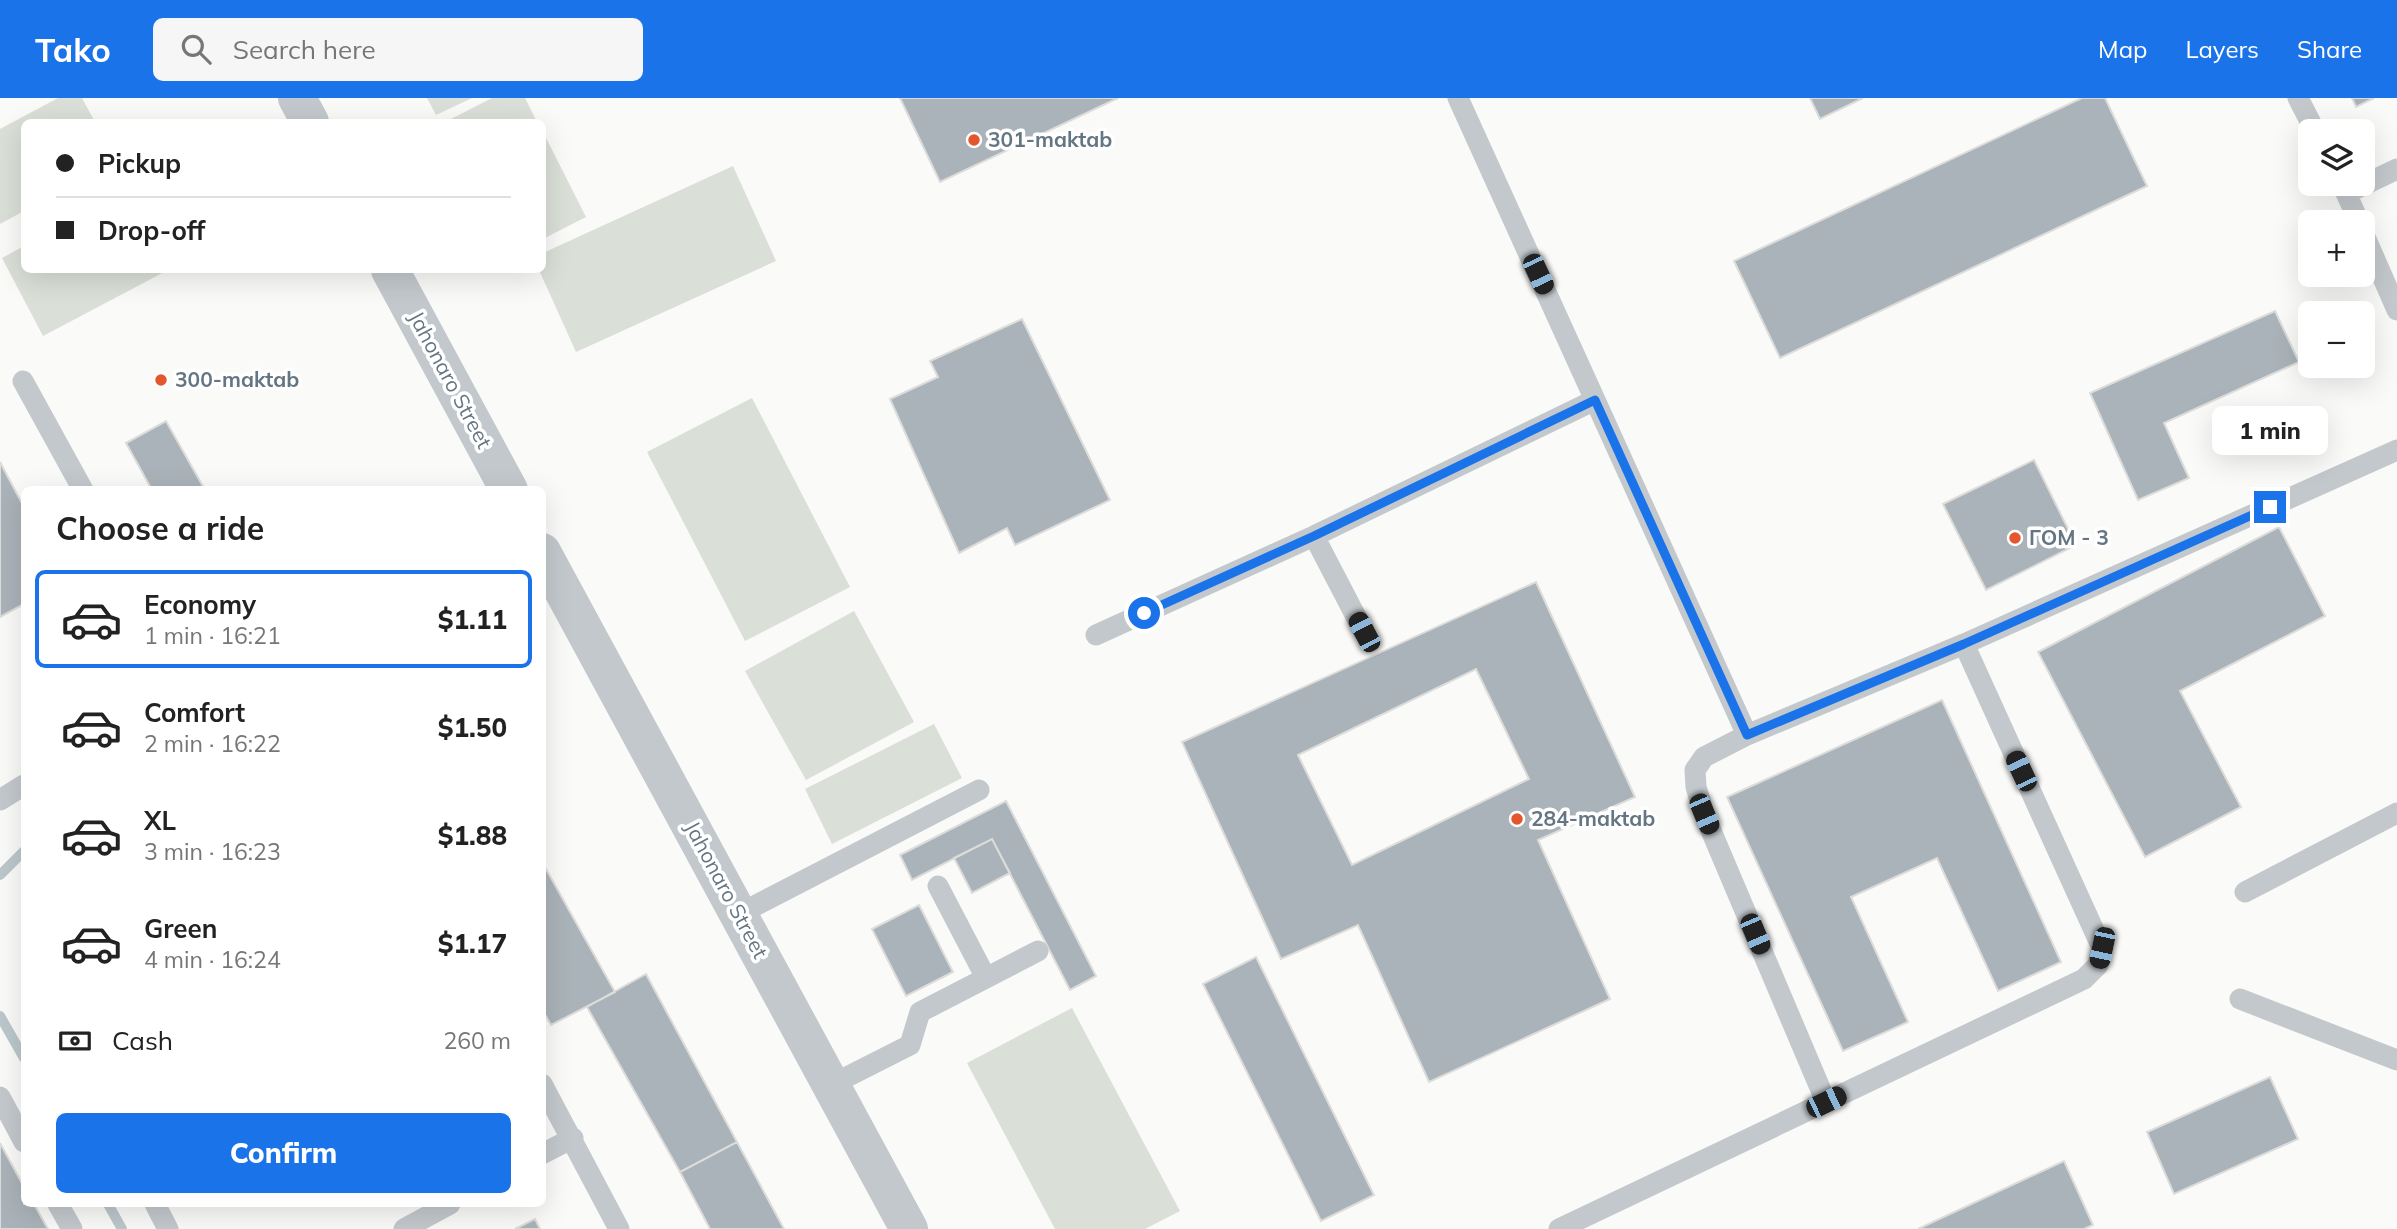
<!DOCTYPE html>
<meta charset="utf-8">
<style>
body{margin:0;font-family:Mulish,sans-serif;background:#f6f6f6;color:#222;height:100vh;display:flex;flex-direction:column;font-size:26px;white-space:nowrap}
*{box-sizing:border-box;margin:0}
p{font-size:23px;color:#767676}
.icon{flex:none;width:38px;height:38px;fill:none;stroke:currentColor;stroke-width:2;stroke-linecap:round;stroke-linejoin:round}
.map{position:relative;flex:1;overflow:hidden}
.panel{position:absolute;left:21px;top:388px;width:525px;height:721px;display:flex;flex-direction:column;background:#fff;border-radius:10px;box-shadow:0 7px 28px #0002}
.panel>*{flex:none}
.top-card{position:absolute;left:21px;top:21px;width:525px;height:154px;border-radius:10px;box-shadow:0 7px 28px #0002;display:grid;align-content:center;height:154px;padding:0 35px;background:#fff}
.buttons{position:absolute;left:2298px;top:21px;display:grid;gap:14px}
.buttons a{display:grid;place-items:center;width:77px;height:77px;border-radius:10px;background:#fff;box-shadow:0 7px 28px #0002;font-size:35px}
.end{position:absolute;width:32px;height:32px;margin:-16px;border:9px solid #1a73e8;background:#fff;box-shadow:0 0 0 4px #fff}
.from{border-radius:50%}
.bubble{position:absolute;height:49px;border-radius:10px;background:#fff;box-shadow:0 7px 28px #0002;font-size:23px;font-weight:800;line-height:49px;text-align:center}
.car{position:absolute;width:21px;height:42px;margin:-21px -10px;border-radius:9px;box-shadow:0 0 5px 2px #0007;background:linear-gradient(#222 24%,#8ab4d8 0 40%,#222 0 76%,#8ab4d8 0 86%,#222 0)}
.top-card b{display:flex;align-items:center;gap:24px;height:66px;font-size:26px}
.top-card b+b{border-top:2px solid #e0e0e0}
.top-card i{width:18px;height:18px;background:#222}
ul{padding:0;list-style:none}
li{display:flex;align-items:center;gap:21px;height:98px;margin:0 14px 10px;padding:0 21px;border:4px solid transparent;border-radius:10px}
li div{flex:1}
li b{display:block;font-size:26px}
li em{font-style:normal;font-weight:800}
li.on{border-color:#1a73e8}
li>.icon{width:63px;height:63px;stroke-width:1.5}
h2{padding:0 35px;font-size:32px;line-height:84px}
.pay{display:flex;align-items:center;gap:18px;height:77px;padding:0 35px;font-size:26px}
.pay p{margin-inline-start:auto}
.primary-button{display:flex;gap:14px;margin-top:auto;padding:14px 35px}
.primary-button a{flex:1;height:80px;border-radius:10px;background:#1a73e8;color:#fff;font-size:28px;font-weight:800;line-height:80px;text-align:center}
header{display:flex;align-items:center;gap:42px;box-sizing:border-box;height:98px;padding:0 35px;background:#1a73e8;color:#fff}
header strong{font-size:33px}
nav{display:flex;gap:38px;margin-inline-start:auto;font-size:24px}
.search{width:490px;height:63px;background:#f6f6f6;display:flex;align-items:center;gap:18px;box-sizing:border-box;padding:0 24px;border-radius:10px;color:#767676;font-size:26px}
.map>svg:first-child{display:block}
.green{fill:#dadfd7}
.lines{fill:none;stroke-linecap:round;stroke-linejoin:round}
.stream{stroke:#bbc7cb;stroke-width:10}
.building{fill:#aab3b9;stroke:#dcdcda;stroke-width:2;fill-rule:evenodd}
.service{stroke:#c3c8cc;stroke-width:21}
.minor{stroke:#c3c8cc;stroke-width:38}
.route{stroke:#1a73e8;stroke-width:9}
.poi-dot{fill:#e4572e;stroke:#fff;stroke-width:2.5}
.labels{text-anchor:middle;stroke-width:7;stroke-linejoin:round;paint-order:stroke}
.poi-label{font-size:21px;font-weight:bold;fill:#657683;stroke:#fff;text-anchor:start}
.street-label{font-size:21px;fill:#657683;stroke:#fff}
</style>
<header>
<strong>Tako</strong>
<div class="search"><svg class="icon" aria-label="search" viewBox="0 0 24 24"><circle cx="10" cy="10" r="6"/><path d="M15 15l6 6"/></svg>Search here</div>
<nav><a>Map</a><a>Layers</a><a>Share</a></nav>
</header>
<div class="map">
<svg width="2397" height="1131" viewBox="0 0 2397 1131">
<rect width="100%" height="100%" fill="#fafaf8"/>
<path class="green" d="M58 0H82L95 24H24V113L0 126V31Z
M427 0H472L436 17Z
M492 0H525L537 24H445Z
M543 34 586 119 543 141H542Z
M733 68 776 163 576 254 539 172H542L543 155Z
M24 148V172H168L43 238 2 160Z
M752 300 850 489 745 543 647 354Z
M854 513 914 624 806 682 745 573Z
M934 626 962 680 832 746 805 691Z
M1072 910 1180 1113 1145 1131H1055L967 965Z"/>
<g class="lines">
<path class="stream" d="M0 777 24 753
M0 918 24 960
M108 1106 122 1131"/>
</g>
<path class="building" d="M900 0H1118L940 84Z
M1810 0H1863L1820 21Z
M2082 0H2105L2147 88 1780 260 1734 163Z
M2352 0H2374L2356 9Z
M2275 213 2299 264 2164 325 2189 380 2138 402 2090 295Z
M1022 221 1110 402 1015 447 1007 430 959 455 890 301 938 279 930 263Z
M166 323 205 392H152L126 345Z
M2034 362 2076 447 1986 492 1943 406Z
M0 364 24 409V506L0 519Z
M2279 429 2325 518 2180 593 2241 709 2145 759 2038 554Z
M1536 484 1635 699 1538 742 1610 901 1429 984 1358 827 1281 861 1182 644ZM1476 571 1529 681 1352 767 1298 657Z
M1942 602 2061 864 1998 893 1937 760 1851 799 1908 924 1843 953 1727 699Z
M1006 703 1096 878 1070 892 992 741 912 782 900 757Z
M992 741 1010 775 972 795 954 760Z
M542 764 615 894 551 927 542 911Z
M919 807 953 874 906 898 872 831Z
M1256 859 1374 1097 1321 1123 1203 886Z
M646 876 737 1044 680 1074 587 909Z
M2270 979 2298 1041 2174 1096 2147 1034Z
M737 1044 784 1131H710L680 1074Z
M0 1045 24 1089V1106H34L48 1131H0Z
M2064 1063 2093 1127 2084 1131H1918Z
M535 1121 540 1131H515Z"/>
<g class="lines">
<path class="service" d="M1458 0 1747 637
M2298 0 2315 33
M2342 86 2359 124
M2347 95 2397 71
M2362 132 2397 212
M23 283 83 392
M1314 438 1364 534
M1096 537 1314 438 1595 302
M0 702 24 687
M2245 794 2397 715
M739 816 979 692
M986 880 1038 853
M2240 901 2397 962
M542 986 619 1131
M831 987 910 947 920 914 986 880 938 788
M0 999 24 1044
M1826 1004 1704 716 1696 689 1695 672 1704 659 1747 637 1964 546 2397 352
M542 1056 573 1040
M58 1106 72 1131
M155 1106 168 1131
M404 1131 450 1106
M1559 1131 2084 881 2098 867 2102 850 1964 546"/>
<path class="minor" d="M297 0 310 24
M390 172 509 392
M542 454 909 1131"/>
</g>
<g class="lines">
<path class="route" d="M1144 515 1314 438 1595 302 1747 637 1964 546 2270 409"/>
</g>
<g class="poi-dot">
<circle cx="974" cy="42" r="7"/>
<circle cx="161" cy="282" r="7"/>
<circle cx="2015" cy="440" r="7"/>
<circle cx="1517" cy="721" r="7"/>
</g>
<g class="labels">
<g class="poi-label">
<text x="988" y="49">301-maktab</text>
<text x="175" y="289">300-maktab</text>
<text x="2029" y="447">ГОМ - 3</text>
<text x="1531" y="728">284-maktab</text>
</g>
<g class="street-label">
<text transform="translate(450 282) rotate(62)" y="7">Jahonaro Street</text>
<text transform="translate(726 792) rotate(62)" y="7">Jahonaro Street</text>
</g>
</g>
</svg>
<div class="buttons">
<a><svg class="icon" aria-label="layers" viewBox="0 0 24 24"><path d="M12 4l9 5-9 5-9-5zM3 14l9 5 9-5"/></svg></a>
<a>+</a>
<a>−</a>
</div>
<i class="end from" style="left:1144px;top:515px"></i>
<i class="end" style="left:2270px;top:409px"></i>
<div class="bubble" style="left:2212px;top:308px;width:116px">1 min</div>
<i class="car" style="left:1538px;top:176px;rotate:155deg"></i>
<i class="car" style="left:1364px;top:534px;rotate:332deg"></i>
<i class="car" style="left:2021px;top:673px;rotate:335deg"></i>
<i class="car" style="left:1704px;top:716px;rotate:157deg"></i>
<i class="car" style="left:1755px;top:836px;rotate:157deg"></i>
<i class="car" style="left:2102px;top:850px;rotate:192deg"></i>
<i class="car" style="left:1826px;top:1004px;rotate:64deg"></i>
<div class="top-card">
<b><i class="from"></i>Pickup</b>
<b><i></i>Drop-off</b>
</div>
<section class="panel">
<h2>Choose a ride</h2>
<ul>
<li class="on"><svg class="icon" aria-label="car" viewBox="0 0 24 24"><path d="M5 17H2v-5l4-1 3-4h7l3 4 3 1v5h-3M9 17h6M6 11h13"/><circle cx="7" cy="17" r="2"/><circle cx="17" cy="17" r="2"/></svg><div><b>Economy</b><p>1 min · 16:21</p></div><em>$1.11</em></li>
<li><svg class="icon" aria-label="car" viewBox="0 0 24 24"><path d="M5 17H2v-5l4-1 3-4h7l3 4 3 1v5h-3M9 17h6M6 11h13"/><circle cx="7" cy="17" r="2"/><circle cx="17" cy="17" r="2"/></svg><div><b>Comfort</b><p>2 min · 16:22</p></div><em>$1.50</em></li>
<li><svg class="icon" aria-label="car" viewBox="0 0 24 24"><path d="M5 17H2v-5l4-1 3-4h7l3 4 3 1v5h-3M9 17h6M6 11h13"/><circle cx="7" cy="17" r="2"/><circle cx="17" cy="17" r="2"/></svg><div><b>XL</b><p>3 min · 16:23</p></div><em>$1.88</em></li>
<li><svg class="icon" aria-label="car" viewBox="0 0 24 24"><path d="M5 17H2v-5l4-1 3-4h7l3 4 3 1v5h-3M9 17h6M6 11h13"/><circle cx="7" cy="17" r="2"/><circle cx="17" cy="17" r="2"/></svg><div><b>Green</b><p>4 min · 16:24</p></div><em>$1.17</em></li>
</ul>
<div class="pay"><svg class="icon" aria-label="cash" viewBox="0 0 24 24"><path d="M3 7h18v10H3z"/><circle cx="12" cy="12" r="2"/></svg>Cash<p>260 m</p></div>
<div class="primary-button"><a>Confirm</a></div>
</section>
</div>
